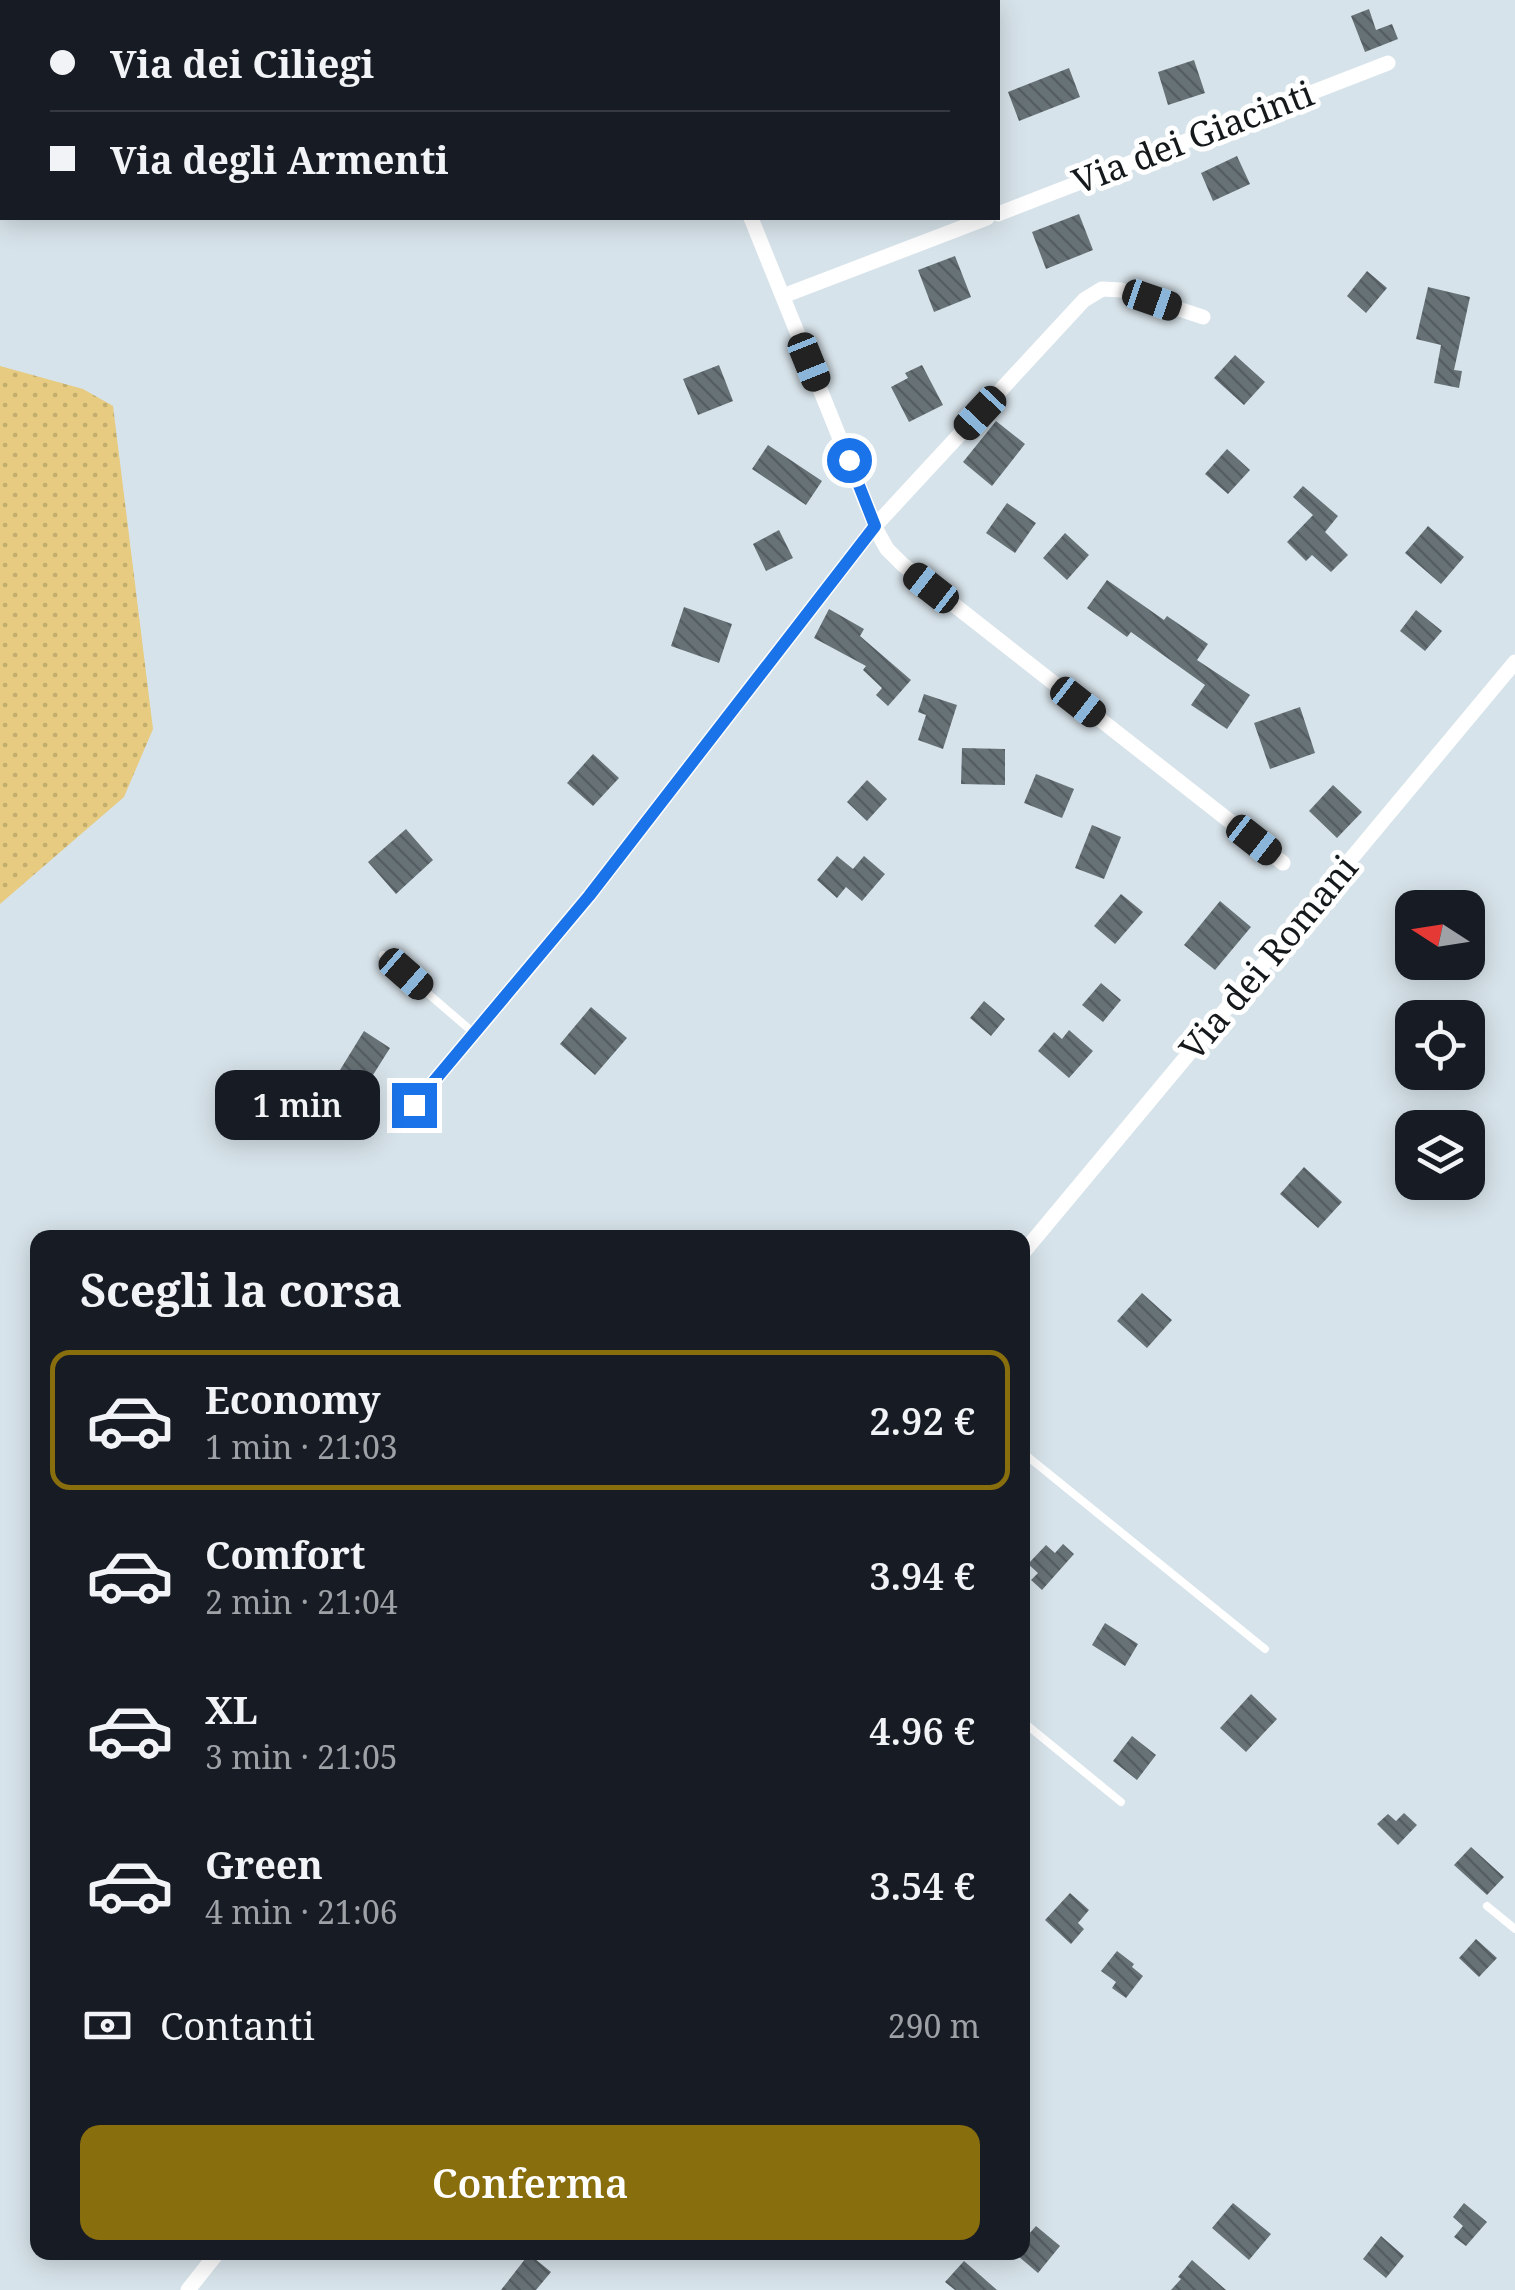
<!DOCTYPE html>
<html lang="it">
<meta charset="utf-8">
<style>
body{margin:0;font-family:"Noto Serif",serif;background:#242831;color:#f1f3f6;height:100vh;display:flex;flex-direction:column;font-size:38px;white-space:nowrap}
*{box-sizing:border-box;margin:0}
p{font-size:32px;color:#9ea1a6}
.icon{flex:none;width:55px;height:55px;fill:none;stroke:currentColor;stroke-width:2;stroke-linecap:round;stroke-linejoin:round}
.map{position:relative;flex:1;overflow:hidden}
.drawer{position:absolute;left:30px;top:1230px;width:1000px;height:1030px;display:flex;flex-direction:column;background:#171b24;border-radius:20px;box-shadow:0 5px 25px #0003}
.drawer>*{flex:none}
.hud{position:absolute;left:0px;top:0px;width:1000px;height:220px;box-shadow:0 5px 25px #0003;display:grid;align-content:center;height:220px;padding:0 50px;background:#171b24}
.needle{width:65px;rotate:282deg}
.fabs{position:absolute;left:1395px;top:890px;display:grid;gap:20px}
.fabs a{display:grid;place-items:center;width:90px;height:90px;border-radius:20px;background:#171b24;box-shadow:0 5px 25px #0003;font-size:50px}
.end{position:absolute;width:45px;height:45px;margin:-22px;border:12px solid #1a73e8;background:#fff;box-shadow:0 0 0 5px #fff}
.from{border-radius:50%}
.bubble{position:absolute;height:70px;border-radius:20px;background:#171b24;box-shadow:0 5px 25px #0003;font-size:32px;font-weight:600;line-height:70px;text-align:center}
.car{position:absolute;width:30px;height:60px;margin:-30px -15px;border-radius:12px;box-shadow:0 0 8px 2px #0007;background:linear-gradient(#222 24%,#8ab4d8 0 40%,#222 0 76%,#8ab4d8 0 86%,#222 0)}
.hud b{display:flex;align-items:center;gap:35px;height:95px;font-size:38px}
.hud b+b{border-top:2px solid #363941}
.hud i{width:25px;height:25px;background:#f1f3f6}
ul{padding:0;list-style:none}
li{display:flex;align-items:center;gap:30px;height:140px;margin:0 20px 15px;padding:0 30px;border:5px solid transparent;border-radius:20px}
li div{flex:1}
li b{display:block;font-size:38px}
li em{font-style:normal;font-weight:600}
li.current{border-color:#896e0e}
li>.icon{width:90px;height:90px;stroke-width:1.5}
h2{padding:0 50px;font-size:45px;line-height:120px}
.pay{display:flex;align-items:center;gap:25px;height:110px;padding:0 50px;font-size:38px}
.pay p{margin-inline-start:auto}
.cta{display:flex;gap:20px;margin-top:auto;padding:20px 50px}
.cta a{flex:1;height:115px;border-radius:20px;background:#896e0e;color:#fff;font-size:40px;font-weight:600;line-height:115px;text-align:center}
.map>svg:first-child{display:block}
.grass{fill:url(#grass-dots)}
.building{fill:url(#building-back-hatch)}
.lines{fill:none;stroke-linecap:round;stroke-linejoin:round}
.lane{stroke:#fff;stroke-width:8}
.street{stroke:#fff;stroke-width:15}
.route{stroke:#1a73e8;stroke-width:12}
.labels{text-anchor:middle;stroke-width:10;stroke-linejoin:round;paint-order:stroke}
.street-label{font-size:35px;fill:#15191b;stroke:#fff}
</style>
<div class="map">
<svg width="1515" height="2290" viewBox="0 0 1515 2290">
<defs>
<pattern id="grass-dots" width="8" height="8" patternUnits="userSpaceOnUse" patternTransform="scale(2.5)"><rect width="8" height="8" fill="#e6cb80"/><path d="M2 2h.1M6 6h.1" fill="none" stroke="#c4ae6e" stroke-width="1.8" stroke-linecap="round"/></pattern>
<pattern id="building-back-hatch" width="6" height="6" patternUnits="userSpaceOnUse" patternTransform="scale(2.5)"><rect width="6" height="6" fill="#677277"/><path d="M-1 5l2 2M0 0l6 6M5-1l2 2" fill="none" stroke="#545d61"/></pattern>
</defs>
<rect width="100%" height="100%" fill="#d7e3ea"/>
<path class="grass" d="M0 366 83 389 113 406 153 729 124 797 0 904Z"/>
<path class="building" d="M1369 9 1376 30 1392 24 1398 39 1365 52 1351 16Z
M1194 60 1205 93 1168 105 1158 72Z
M1069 68 1080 97 1019 121 1008 92Z
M1237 156 1250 184 1213 201 1201 173Z
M1079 214 1093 250 1046 269 1032 232Z
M955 256 971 297 934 312 918 270Z
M1367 271 1387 288 1366 313 1347 296Z
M1428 287 1470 297 1454 370 1462 371 1459 388 1434 383 1441 345 1416 339Z
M1235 355 1265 382 1244 405 1214 378Z
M719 365 733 401 698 415 683 379Z
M922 365 943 405 909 422 891 387 908 378 905 373Z
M996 421 1025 444 992 486 963 462Z
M768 445 822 481 806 505 752 469Z
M1227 449 1250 470 1228 494 1205 474Z
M1303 486 1338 516 1325 532 1348 555 1331 572 1312 555 1306 561 1287 542 1313 515 1293 497Z
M1007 503 1036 523 1015 553 986 533Z
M1428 526 1464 557 1441 584 1405 553Z
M779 530 793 558 766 571 753 544Z
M1065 533 1089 555 1067 580 1043 558Z
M1107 580 1164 620 1167 616 1208 644 1197 660 1250 695 1227 729 1191 705 1205 685 1131 632 1127 637 1087 608Z
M684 607 732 624 719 663 671 646Z
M829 609 864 629 860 636 911 680 888 706 876 695 882 688 863 670 866 666 814 638Z
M1416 610 1442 631 1425 651 1400 631Z
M924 694 957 705 943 749 918 740 926 715 918 712Z
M1300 707 1315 753 1270 769 1254 723Z
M962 748 1005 749V785L961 784Z
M593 754 619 778 593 806 567 783Z
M1036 774 1074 789 1062 818 1024 803Z
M867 780 887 799 867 821 847 802Z
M1333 785 1362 812 1337 838 1309 811Z
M1092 825 1121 837 1104 879 1075 868Z
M406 829 433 860 396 894 368 862Z
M837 856 853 869 864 856 885 874 862 901 846 887 837 898 817 880Z
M1121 894 1143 912 1115 944 1094 926Z
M1220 901 1251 927 1215 970 1184 945Z
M1101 983 1121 1000 1103 1022 1082 1005Z
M984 1001 1005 1019 991 1036 970 1018Z
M591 1007 627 1038 595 1075 560 1044Z
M1069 1030 1093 1051 1069 1078 1038 1051 1054 1032 1062 1039Z
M364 1031 390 1048 366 1086 340 1070Z
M1304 1167 1342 1202 1318 1228 1280 1194Z
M1142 1293 1172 1320 1147 1348 1117 1321Z
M1063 1544 1074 1554 1042 1590 1031 1580 1038 1573 1028 1564 1046 1545 1055 1553Z
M1105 1623 1138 1644 1125 1666 1092 1645Z
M1251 1694 1277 1719 1246 1752 1220 1728Z
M1132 1736 1156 1755 1137 1780 1113 1761Z
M1404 1813 1417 1825 1398 1845 1377 1824 1388 1814 1396 1821Z
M1471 1847 1504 1877 1487 1895 1454 1865Z
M1070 1893 1089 1910 1078 1923 1084 1929 1071 1944 1045 1920Z
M1476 1939 1497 1958 1479 1977 1459 1958Z
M1117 1951 1134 1964 1132 1967 1143 1976 1126 1998 1112 1988 1116 1982 1101 1971Z
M1233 2203 1271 2234 1249 2260 1212 2228Z
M1464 2203 1487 2222 1466 2246 1454 2237 1463 2226 1453 2217Z
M1036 2226 1060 2246 1038 2273 1018 2256 1022 2252V2242Z
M1381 2236 1404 2256 1386 2278 1363 2259Z
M529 2254 551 2272 536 2290H501Z
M1192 2260 1226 2290H1171L1181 2279 1178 2277Z
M964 2261 997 2290H955L945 2282Z"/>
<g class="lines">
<path class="lane" d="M383 955 475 1034
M1022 1452 1265 1649
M1022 1721 1121 1802
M1487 1906 1515 1929"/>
<path class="street" d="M716 2V0
M998 214 1388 63
M751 218 878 533 887 549 902 564 1283 863
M783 296 987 218
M414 1105 589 896 875 526 1084 300 1102 289 1121 290 1203 317
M1022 1254 1515 662
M188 2290 218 2252"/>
</g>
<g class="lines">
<path class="route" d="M414 1105 589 896 875 526 849 460"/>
</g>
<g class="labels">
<g class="street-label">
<text transform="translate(1193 138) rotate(-21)" y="12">Via dei Giacinti</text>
<text transform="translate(1269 958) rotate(-50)" y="12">Via dei Romani</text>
</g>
</g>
</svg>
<div class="fabs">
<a><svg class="needle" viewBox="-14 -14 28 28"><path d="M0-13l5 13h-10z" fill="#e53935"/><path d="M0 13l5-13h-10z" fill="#9ea1a6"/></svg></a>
<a><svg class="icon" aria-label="locate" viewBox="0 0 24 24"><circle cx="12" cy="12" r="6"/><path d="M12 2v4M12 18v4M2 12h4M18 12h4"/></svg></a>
<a><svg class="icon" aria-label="layers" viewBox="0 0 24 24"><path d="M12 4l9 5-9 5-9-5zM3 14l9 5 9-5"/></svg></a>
</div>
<i class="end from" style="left:849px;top:460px"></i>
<i class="end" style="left:414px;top:1105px"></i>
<div class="bubble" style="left:215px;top:1070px;width:165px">1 min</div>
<i class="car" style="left:1152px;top:300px;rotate:109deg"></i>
<i class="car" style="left:809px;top:362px;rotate:158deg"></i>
<i class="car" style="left:980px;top:413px;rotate:223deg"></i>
<i class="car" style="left:931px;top:588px;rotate:308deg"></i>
<i class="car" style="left:1078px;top:702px;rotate:128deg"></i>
<i class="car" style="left:1254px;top:840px;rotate:128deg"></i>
<i class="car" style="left:406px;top:974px;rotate:131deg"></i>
<div class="hud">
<b><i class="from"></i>Via dei Ciliegi</b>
<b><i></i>Via degli Armenti</b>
</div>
<section class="drawer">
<h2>Scegli la corsa</h2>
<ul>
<li class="current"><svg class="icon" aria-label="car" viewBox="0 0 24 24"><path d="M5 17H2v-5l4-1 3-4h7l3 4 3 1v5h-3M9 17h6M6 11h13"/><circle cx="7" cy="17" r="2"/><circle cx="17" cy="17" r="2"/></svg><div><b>Economy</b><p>1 min · 21:03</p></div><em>2.92 €</em></li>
<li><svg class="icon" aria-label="car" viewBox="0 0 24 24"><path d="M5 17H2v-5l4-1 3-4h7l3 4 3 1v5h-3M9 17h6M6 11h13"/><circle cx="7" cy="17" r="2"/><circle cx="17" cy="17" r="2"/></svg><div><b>Comfort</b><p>2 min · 21:04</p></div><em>3.94 €</em></li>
<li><svg class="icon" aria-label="car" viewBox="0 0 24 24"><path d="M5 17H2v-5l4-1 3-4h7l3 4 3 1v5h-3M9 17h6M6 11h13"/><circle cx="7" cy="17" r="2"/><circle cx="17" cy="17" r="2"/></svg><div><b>XL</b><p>3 min · 21:05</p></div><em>4.96 €</em></li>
<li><svg class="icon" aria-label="car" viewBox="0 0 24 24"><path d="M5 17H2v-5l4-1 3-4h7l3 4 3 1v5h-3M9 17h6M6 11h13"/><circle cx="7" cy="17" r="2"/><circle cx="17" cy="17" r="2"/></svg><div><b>Green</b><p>4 min · 21:06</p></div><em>3.54 €</em></li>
</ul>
<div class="pay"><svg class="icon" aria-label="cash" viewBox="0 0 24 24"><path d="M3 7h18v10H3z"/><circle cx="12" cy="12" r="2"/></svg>Contanti<p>290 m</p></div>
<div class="cta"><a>Conferma</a></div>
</section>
</div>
